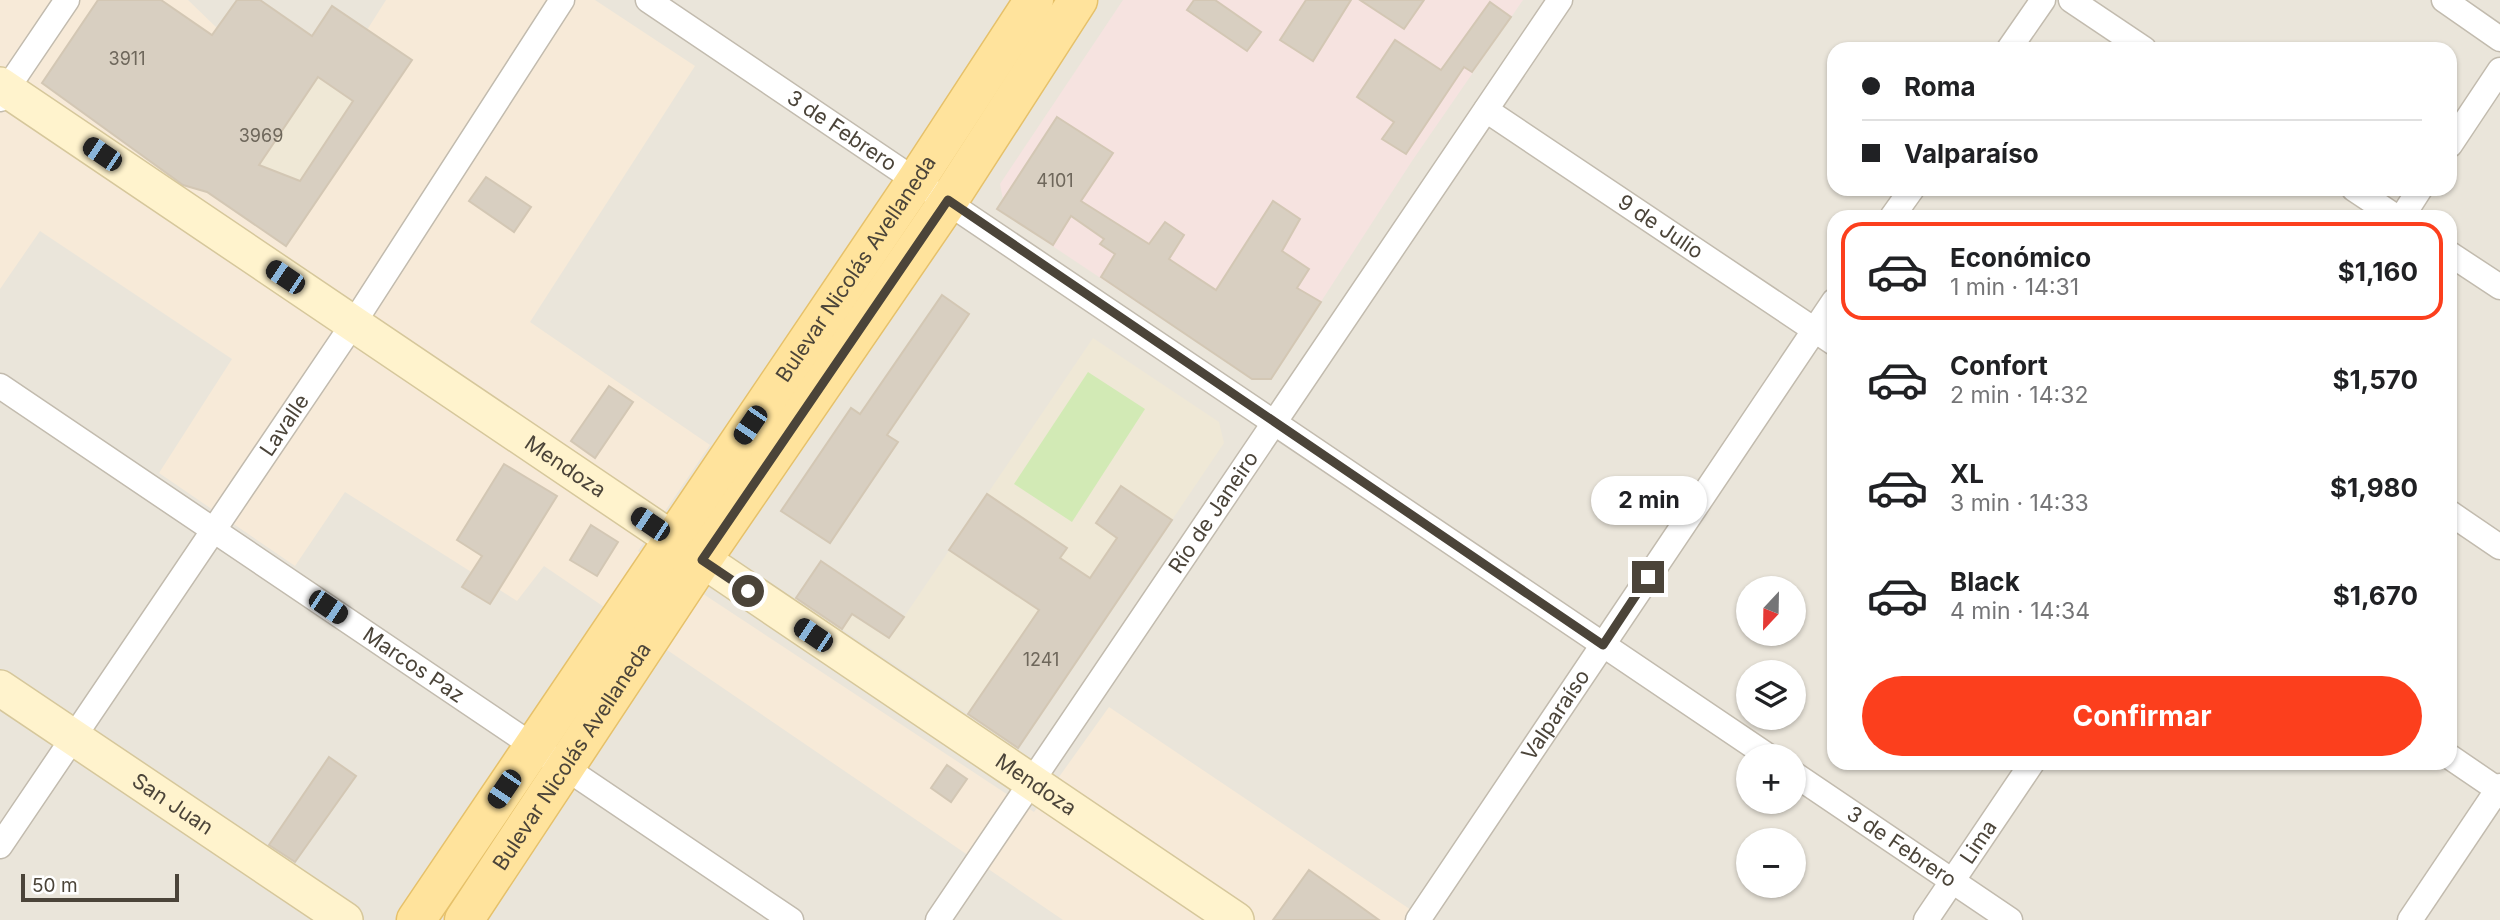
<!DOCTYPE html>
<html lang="es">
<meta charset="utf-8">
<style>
body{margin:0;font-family:Inter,sans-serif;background:#f6f6f6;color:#202124;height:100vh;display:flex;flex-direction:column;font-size:26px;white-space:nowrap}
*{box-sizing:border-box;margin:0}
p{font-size:23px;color:#757577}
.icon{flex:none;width:38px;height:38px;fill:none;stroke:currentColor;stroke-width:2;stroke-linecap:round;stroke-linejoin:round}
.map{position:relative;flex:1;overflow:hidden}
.sheet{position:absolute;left:1827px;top:210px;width:630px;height:560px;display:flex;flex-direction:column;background:#fff;border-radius:21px;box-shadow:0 2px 5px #0004}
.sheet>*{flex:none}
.banner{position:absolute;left:1827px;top:42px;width:630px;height:154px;border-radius:21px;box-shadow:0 2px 5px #0004;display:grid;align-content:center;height:154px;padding:0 35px;background:#fff}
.needle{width:46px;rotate:202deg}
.controls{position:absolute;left:1736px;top:576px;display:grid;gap:14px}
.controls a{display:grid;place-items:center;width:70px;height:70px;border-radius:50%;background:#fff;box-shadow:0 2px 5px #0004;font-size:35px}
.scale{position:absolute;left:21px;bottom:18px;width:158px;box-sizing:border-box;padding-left:7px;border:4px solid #4b4439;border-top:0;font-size:19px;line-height:24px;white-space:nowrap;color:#4b4439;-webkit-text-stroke:5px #fff;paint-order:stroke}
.end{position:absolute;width:32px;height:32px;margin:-16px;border:9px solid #4b4439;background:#fff;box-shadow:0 0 0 4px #fff}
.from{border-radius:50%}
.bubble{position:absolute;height:49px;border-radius:24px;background:#fff;box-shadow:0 2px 5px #0004;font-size:23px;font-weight:700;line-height:49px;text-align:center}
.car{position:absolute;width:21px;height:42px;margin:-21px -10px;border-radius:9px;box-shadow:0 0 5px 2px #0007;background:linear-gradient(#222 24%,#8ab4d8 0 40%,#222 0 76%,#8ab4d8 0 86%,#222 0)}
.banner b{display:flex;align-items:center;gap:24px;height:66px;font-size:26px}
.banner b+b{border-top:2px solid #e0e0e0}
.banner i{width:18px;height:18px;background:#202124}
ul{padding:12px 0 0;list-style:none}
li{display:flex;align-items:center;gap:21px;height:98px;margin:0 14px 10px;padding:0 21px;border:4px solid transparent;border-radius:21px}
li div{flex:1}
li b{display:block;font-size:26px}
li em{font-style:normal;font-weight:700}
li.on{border-color:#fc3f1d}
li>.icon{width:63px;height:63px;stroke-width:1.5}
.primary-button{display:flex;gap:14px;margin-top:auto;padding:14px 35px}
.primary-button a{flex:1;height:80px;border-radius:42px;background:#fc3f1d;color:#fff;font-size:28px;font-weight:700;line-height:80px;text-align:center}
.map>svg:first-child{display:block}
.residential{fill:#eae5da;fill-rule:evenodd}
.commercial{fill:#f7ead8}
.education{fill:#efe8d6}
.medical{fill:#f6e3e0}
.green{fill:#d2eab5}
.building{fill:#d8cfc1;stroke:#d3c7b4;stroke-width:2;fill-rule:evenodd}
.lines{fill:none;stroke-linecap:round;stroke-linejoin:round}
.street-casing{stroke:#c2bbae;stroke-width:27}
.secondary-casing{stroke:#d6c79b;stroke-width:38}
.primary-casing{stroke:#e6c16a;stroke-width:41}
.street{stroke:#fff;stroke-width:24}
.secondary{stroke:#fff3cd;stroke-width:35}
.primary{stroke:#ffe39c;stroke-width:38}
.route{stroke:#4b4439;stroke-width:9}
.labels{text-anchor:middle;stroke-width:5;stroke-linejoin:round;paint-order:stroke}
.number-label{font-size:18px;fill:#6e675b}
.street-label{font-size:21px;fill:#4b4439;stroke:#fff}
</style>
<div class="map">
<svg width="2500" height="920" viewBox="0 0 2500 920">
<rect width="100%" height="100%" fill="#f6f3ec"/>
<path class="residential" d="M0 0H2500V920H0ZM1834 49H2450V189H1834ZM1834 217H2450V763H1834ZM1748 588H1794V634H1748ZM1748 672H1794V718H1748ZM1748 756H1794V802H1748ZM1748 840H1794V886H1748Z"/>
<path class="commercial" d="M0 0H188L217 28 237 0H260L312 36 332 6 367 30 386 0H595L695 66 530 322 710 445 638 551 1034 812 1109 707 1426 920H1063L544 566 517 601 345 492 295 566 159 473 232 359 40 231 0 289Z"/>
<path class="education" d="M332 6 412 60 286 246 207 192Z
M1093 338 1219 422 1224 443 1018 748 842 629 821 561 904 617Z"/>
<path class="medical" d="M1123 0H1523L1412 161 1271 379H1252L1006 215 1000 184Z"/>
<path class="green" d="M1088 372 1145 409 1072 522 1014 484Z"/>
<path class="building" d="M98 0H161L212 35 237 0H260L312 36 332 6 412 60 286 246 207 192 183 185 42 83ZM318 77 353 101 300 181 259 165Z
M1194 0H1215L1261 32 1247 51 1187 10Z
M1306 0H1351L1313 61 1280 40Z
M1360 0H1424L1404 29Z
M1490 2 1511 17 1472 72 1464 67 1406 154 1382 139 1394 122 1357 97 1395 40 1441 70Z
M1057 117 1113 153 1081 201 1149 244 1165 222 1184 235 1169 259 1216 290 1273 201 1300 219 1282 251 1309 269 1297 288 1321 302 1271 379H1252L1101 277 1115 254 1100 244 1104 239 1071 216 1053 245 997 209Z
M486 177 531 207 514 232 469 201Z
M942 295 969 314 887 435 898 442 830 543 781 511 851 408 860 414Z
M609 386 633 402 595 458 571 441Z
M504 464 557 496 490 604 462 587 482 556 457 540Z
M1121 486 1172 520 1018 748 968 714 1039 610 949 550 987 494 1067 548 1060 558 1090 578 1117 538 1096 523Z
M591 525 618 542 597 576 570 560Z
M821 561 904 617 889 638 852 614 842 629 796 598Z
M329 757 356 776 295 862 269 845Z
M947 765 967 779 951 802 931 788Z
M1309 870 1350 899 1379 920H1273Z"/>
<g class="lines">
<defs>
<g id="street">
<path id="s1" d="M648 0 1768 756"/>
<path d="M2071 0 2144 49"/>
<path d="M2444 0 2500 39"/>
<path d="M2009 49 2043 0"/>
<path d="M0 99 67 0"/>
<path id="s2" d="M1486 110 1834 343"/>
<path d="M2450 145 2500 70"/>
<path d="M2354 189 2396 217"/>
<path d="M1892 217 1912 189"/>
<path d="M2402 217 2420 189"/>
<path d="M2450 254 2500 287"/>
<path id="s3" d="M0 386 791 920"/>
<path d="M2450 513 2500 547"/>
<path d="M2450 757 2500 791"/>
<path id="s4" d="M1794 774 2010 920"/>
<path id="s5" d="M0 846 353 324 562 0"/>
<path id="s6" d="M938 920 1560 0"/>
<path id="s7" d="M1418 920 1834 301"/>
<path id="s8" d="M1926 920 2032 763"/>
<path d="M2410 920 2500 786"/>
</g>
<g id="secondary">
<path id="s9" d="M0 85 1236 920"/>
<path id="s10" d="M0 688 345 920"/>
</g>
<g id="primary">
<path id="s11" d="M416 920 917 179 1034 0"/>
<path id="s12" d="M464 920 702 560 949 200 1078 0"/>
</g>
</defs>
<use href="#street" class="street-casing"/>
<use href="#secondary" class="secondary-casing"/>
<use href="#primary" class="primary-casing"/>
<use href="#street" class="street"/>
<use href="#secondary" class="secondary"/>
<use href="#primary" class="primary"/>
</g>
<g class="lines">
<path class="route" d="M748 591 702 560 948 200 1603 645 1648 577"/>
</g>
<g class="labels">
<g class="number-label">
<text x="127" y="65">3911</text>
<text x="261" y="142">3969</text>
<text x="1055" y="187">4101</text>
<text x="1041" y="666">1241</text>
</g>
<g class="street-label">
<text dy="7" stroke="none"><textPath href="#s1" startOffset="234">3 de Febrero</textPath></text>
<text dy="7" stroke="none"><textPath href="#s2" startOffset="210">9 de Julio</textPath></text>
<text dy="7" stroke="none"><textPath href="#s11" startOffset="786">Bulevar Nicolás Avellaneda</textPath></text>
<text dy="7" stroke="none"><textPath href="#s5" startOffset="508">Lavalle</textPath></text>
<text dy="7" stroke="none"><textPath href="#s9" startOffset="682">Mendoza</textPath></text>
<text dy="7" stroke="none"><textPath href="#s6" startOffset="492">Río de Janeiro</textPath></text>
<text dy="7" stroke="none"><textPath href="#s3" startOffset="499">Marcos Paz</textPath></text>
<text dy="7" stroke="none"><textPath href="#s7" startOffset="247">Valparaíso</textPath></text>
<text dy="7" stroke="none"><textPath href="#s12" startOffset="196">Bulevar Nicolás Avellaneda</textPath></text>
<text dy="7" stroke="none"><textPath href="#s9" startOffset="1250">Mendoza</textPath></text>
<text dy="7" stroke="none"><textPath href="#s10" startOffset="208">San Juan</textPath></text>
<text dy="7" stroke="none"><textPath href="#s8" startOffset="94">Lima</textPath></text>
<text dy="7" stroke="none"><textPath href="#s4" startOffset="130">3 de Febrero</textPath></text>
</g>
</g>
</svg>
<div class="controls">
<a><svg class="needle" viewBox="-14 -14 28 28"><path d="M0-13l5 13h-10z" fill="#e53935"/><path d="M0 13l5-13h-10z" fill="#757577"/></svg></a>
<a><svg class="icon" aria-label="layers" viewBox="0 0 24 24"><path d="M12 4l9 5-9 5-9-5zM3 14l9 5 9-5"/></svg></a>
<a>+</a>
<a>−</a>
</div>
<div class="scale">50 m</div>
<i class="end from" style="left:748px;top:591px"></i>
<i class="end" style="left:1648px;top:577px"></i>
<div class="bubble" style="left:1591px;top:476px;width:116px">2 min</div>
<i class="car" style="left:102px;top:154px;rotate:304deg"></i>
<i class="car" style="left:285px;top:277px;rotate:304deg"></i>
<i class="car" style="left:750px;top:425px;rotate:214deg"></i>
<i class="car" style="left:650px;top:524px;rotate:304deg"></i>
<i class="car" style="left:328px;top:607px;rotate:124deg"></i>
<i class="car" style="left:813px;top:635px;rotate:304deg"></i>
<i class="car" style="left:504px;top:789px;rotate:214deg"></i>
<div class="banner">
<b><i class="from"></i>Roma</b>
<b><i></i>Valparaíso</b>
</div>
<section class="sheet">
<ul>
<li class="on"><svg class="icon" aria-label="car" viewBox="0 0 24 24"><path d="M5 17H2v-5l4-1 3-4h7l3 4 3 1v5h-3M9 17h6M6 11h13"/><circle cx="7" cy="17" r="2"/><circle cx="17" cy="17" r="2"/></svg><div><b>Económico</b><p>1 min · 14:31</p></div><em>$1,160</em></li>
<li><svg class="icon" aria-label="car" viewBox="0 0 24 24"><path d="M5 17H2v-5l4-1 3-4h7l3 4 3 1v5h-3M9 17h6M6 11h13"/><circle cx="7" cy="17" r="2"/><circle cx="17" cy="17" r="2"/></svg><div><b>Confort</b><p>2 min · 14:32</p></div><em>$1,570</em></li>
<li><svg class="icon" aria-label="car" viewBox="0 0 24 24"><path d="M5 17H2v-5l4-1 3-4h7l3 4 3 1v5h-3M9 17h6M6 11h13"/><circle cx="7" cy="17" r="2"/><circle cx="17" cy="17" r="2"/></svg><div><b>XL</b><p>3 min · 14:33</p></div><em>$1,980</em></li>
<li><svg class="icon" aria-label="car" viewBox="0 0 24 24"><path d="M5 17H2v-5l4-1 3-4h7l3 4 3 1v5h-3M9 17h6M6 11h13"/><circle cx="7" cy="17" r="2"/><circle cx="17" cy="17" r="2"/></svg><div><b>Black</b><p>4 min · 14:34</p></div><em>$1,670</em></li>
</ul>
<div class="primary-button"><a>Confirmar</a></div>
</section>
</div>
